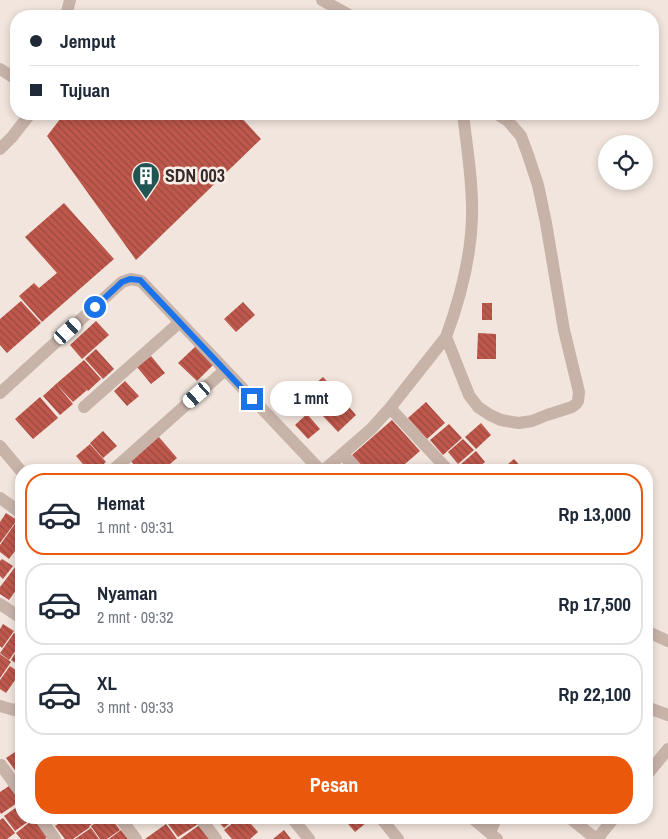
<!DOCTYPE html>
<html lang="id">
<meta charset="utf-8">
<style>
body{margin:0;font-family:"Archivo Narrow",sans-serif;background:#f6f6f7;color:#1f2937;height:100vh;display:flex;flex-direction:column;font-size:19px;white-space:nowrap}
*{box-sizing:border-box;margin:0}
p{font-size:16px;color:#747a83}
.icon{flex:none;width:28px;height:28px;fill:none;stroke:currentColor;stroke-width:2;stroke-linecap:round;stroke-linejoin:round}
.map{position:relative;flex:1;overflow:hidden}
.panel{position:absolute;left:15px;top:464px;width:638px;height:360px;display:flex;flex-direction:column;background:#fff;border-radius:20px;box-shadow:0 2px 8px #0003}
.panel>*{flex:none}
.guide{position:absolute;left:10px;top:10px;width:649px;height:110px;border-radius:20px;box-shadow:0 2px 8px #0003;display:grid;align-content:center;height:110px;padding:0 20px;background:#fff}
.fabs{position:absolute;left:598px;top:135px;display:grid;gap:10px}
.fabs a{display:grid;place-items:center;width:55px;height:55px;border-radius:50%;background:#fff;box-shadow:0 2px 8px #0003;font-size:25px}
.end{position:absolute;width:22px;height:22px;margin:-11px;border:6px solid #1a73e8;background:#fff;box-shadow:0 0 0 2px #fff}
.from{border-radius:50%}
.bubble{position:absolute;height:35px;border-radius:18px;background:#fff;box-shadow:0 2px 8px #0003;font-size:16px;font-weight:700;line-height:35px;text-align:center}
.car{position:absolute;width:15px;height:30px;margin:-15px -8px;border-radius:6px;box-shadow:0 0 4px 1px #0007;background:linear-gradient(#fff 24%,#345 0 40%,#fff 0 76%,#345 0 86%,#fff 0)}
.guide b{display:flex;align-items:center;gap:18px;height:48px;font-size:19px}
.guide b+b{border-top:1px solid #e0e1e3}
.guide i{width:12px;height:12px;background:#1f2937}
ul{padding:9px 0 0;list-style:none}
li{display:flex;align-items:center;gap:15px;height:82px;margin:0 10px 8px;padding:0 10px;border:2px solid #e0e1e3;border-radius:20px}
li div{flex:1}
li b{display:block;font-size:19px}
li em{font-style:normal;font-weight:700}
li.current{border-color:#ea580c}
li>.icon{width:45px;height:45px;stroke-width:1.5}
.primary-button{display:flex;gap:10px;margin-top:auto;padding:10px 20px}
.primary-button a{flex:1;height:58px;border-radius:20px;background:#ea580c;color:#fff;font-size:20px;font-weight:700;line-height:58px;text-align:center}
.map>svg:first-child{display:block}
.building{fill:url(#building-back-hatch)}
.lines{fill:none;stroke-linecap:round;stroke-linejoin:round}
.minor{stroke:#c8b3a9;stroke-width:12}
.route{stroke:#1a73e8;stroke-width:6}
.labels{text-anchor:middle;stroke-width:5;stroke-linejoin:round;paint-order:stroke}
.poi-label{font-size:18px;font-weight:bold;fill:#362b29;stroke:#f9efe9;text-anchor:start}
</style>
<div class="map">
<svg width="668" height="839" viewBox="0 0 668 839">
<defs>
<pattern id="building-back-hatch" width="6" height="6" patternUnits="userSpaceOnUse" patternTransform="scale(1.25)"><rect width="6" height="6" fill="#bf584c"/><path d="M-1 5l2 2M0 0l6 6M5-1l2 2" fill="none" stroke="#9c493f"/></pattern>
</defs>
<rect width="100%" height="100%" fill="#f1e5dd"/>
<path class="building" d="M64 114H238L261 139 136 260 47 136Z
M64 203 114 259 42 322 19 296 34 283 39 288 57 273 25 237Z
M21 301 41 323 7 353 0 345V319Z
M243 302 255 315 236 332 224 319Z
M482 303H492V320H482Z
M96 321 109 335 82 359 70 345Z
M478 333 496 334V359H477Z
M196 346 214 364 197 381 178 363Z
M96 349 114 369 103 379 85 359Z
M151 356 165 373 151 384 137 367Z
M84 360 101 379 88 391 76 377 87 390 73 402 56 384Z
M323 377 340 395 325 409 308 390Z
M125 381 139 396 127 406 114 391Z
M56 384 73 404 60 415 43 396Z
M40 397 58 418 33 439 15 419Z
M341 398 356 415 338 432 322 415Z
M426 402 445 423 427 439 408 418Z
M307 414 320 429 308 439 295 425Z
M392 420 420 451 398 470H366L352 455Z
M481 423 491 435 476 449 465 437Z
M449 424 462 438 443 455 430 440Z
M103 431 117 446 103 458 90 443Z
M158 436 177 458 163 470H139L129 459Z
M463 439 474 450 458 464 448 452Z
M90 444 106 462 97 470H88L76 456Z
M476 451 485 462 476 470H464L460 465Z
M514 459 524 470H501Z
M6 513 17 520 0 543V522Z
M17 521 21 524V543L9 559 0 552V545Z
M2 559 13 566 3 579 0 576V561Z
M16 566 21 570V583L9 600 0 594V587Z
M3 624 14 631 2 648 0 646V629Z
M14 633 21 638V643L9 660 0 653Z
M21 644V667L11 660Z
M0 654 11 662 0 678Z
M10 666 20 673 6 693 0 689V680Z
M21 748V775L19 776 6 758Z
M9 786 20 801 1 814 0 812V792Z
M21 804V818H33L15 831 4 816Z
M3 818 15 833 7 839H0V820Z
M35 818 49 836 45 839H21L16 833Z
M67 818H100L89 826 90 827 73 839H65L55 826Z
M103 818H111L120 830 107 839H100L91 826Z
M177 818H193L198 824 178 837 168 824Z
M215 818H236L224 828Z
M239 818H246L258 832 250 839H232L224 830Z
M343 818H372L355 832Z
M166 824 177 839H145Z
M201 824 211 839H180Z
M91 828 99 839H75Z
M121 830 128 839H109Z
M284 830 291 839H273Z"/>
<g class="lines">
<path class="minor" d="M322 0 351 16
M66 16 70 0
M0 69 16 79
M463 114C467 148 473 183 472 217 471 258 460 299 446 337L469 395 478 407 490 415 501 420 512 422 519 423 532 421 547 415 572 407 576 404 578 401 579 392 564 330 546 223 538 185 528 155 521 136 508 121 497 114
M0 149 12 137 30 114
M0 393 122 282 131 279 141 281 320 470
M84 407 180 322
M390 408 448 470
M0 446 21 471
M342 454 358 470
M113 470 225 370
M324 470 371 429 390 408 446 337
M0 498 21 513
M0 604 21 618
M646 631 668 641
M0 706 14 710 21 707
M646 707 668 715
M1 765 21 793
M646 776 668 749
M40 818 55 839
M120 818 136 839
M200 818 216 839
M292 818 309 839
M381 818 398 839
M472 818 490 833
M496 818 490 833 497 839
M570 818 596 839
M597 839 614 818"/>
</g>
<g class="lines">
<path class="route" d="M95 307 122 282 130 279 140 280 252 399"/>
</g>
<defs>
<symbol id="building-pin" viewBox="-11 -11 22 30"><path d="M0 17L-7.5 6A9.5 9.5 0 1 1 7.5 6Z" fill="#205551" stroke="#f9efe9"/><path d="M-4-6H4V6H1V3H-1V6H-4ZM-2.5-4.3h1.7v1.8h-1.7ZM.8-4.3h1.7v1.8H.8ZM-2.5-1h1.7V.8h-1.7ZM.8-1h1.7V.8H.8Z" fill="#fff"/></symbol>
</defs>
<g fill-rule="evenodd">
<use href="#building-pin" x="130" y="160" width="32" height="43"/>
</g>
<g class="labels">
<g class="poi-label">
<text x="165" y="182">SDN 003</text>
</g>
</g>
</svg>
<div class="fabs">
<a><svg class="icon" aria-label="locate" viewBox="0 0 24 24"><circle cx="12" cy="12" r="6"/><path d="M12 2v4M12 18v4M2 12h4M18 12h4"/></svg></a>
</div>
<i class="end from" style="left:95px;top:307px"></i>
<i class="end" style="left:252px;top:399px"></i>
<div class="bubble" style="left:270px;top:381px;width:82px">1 mnt</div>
<i class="car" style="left:68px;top:331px;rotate:48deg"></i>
<i class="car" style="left:197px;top:395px;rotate:229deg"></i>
<div class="guide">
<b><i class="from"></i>Jemput</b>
<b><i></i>Tujuan</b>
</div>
<section class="panel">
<ul>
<li class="current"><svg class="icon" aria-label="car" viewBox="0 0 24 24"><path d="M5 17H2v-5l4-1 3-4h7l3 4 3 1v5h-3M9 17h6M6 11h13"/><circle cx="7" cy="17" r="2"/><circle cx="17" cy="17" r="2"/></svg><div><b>Hemat</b><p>1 mnt · 09:31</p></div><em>Rp 13,000</em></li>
<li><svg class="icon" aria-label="car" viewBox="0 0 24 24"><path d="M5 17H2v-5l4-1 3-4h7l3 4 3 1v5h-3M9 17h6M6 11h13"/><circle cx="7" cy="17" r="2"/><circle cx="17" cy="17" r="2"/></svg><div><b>Nyaman</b><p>2 mnt · 09:32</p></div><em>Rp 17,500</em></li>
<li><svg class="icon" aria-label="car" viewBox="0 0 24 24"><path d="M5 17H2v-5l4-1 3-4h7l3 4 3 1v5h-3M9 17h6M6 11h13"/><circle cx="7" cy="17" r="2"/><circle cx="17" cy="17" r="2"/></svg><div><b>XL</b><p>3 mnt · 09:33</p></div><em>Rp 22,100</em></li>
</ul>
<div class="primary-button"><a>Pesan</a></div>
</section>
</div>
